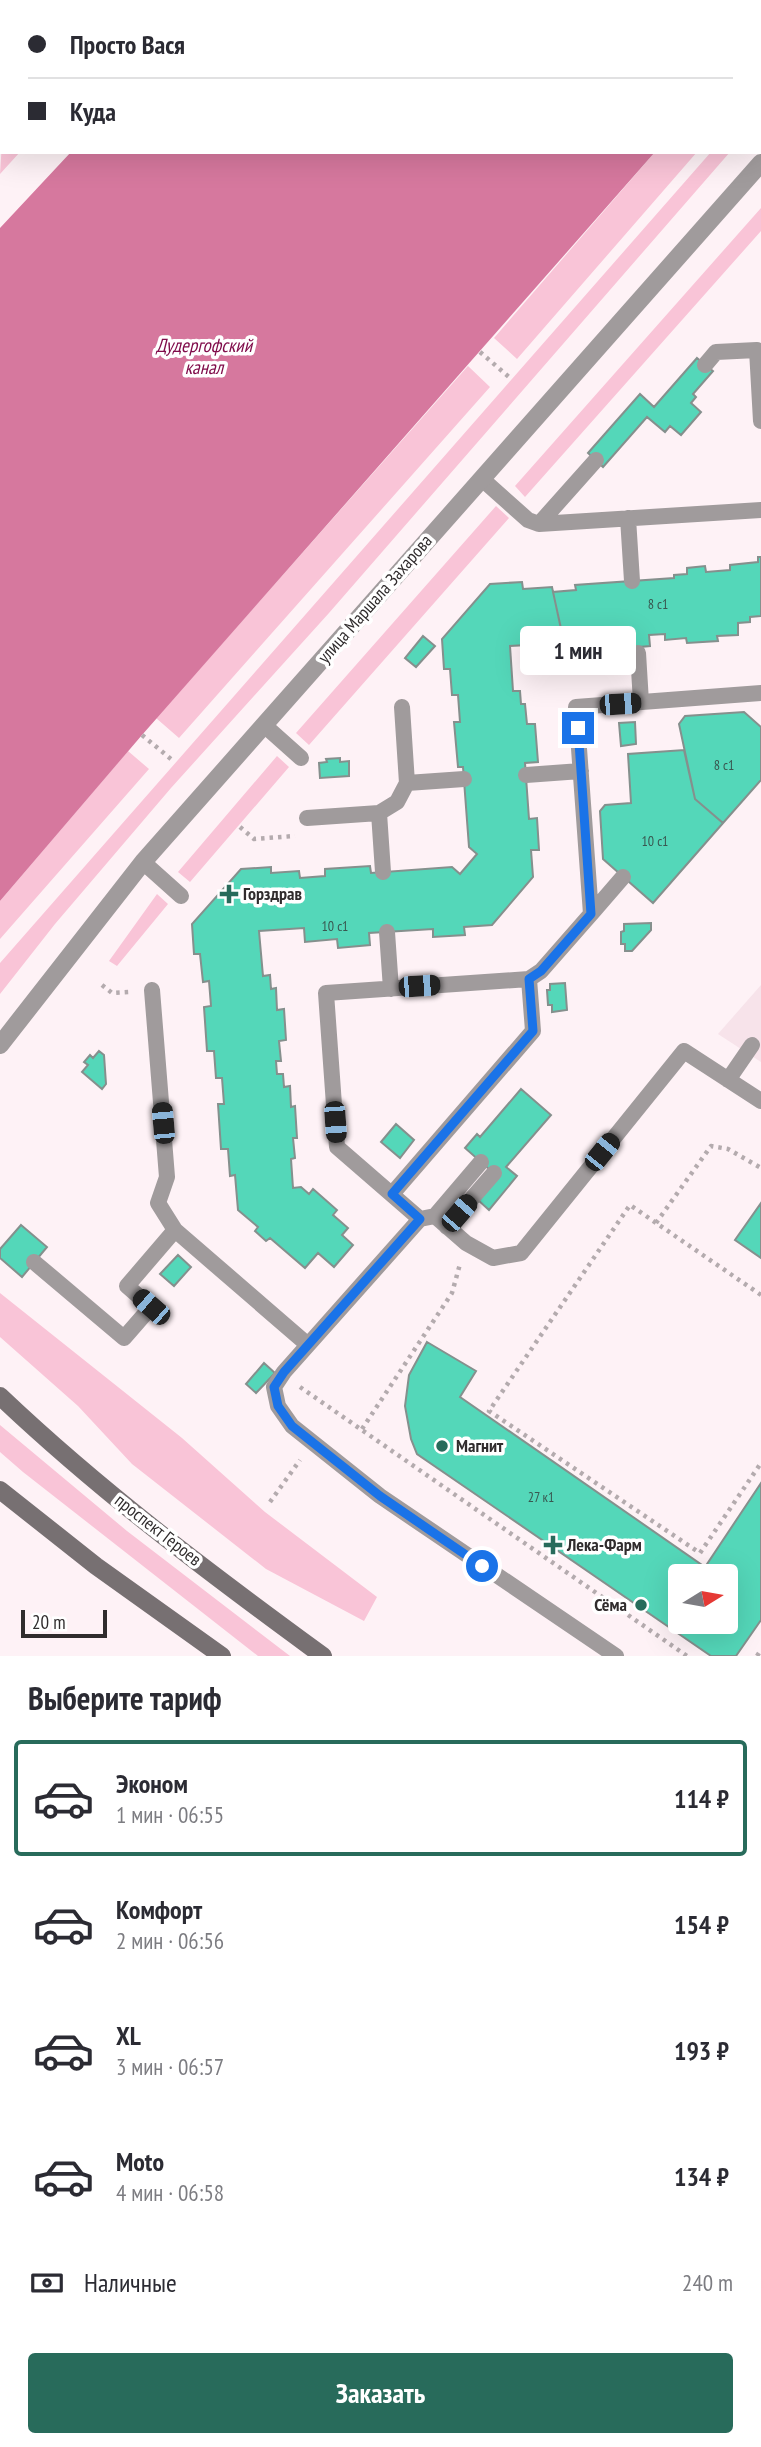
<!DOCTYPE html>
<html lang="ru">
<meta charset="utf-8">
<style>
body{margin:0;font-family:"PT Sans Narrow",sans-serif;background:#f7f7f7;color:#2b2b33;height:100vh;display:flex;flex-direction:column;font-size:26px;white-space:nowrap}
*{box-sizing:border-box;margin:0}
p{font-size:23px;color:#7c7c81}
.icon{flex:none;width:38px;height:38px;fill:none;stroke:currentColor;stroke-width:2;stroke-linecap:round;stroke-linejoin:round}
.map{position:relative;height:1656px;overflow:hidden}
.drawer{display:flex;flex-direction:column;background:#fff;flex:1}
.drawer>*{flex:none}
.hud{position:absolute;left:0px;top:0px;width:761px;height:154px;box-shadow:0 7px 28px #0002;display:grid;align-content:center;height:154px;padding:0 28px;background:#fff}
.needle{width:46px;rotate:79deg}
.tools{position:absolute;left:668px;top:1564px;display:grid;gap:14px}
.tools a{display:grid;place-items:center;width:70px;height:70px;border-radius:7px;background:#fff;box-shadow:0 7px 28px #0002;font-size:35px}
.scale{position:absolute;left:21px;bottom:18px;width:86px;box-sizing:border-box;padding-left:7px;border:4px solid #302c2d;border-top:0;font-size:19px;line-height:24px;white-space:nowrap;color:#302c2d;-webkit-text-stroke:5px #fff;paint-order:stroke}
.end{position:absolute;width:32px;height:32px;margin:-16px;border:9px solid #1a73e8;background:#fff;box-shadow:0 0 0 4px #fff}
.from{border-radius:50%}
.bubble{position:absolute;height:49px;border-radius:7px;background:#fff;box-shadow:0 7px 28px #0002;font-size:23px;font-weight:700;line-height:49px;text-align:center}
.car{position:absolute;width:21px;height:42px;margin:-21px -10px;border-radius:9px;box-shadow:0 0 5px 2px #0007;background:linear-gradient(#222 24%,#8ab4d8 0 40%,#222 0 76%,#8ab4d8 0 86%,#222 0)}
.hud b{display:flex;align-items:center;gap:24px;height:66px;font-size:26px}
.hud b+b{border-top:2px solid #e1e1e2}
.hud i{width:18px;height:18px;background:#2b2b33}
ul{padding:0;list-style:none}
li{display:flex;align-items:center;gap:21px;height:116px;margin:0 14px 10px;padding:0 14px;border:4px solid transparent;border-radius:7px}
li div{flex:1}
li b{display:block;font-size:26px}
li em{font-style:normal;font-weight:700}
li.on{border-color:#286b5b}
li>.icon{width:63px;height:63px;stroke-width:1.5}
h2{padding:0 28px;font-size:32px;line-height:84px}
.pay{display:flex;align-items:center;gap:18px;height:77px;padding:0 28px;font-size:26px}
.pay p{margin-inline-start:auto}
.cta{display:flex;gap:14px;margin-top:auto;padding:14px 28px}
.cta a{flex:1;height:80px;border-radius:7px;background:#286b5b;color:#fff;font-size:28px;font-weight:700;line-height:80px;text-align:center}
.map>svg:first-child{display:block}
.built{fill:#f7e3ea}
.green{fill:#f9c4d7}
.water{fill:#d6789e}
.building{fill:#54d7b9;stroke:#85908d;stroke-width:2;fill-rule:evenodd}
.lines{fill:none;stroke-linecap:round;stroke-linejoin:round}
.path{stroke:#b4abae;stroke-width:4.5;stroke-dasharray:3.5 5;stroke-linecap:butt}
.lane{stroke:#a09b9c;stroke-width:16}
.street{stroke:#a09b9c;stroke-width:18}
.secondary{stroke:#777072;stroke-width:18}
.route{stroke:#1a73e8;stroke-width:9}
.poi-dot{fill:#286b5b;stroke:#fff;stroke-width:2.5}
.labels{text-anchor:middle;stroke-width:7;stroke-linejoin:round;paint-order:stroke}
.number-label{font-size:14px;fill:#395750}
.street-label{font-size:18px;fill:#302c2d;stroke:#fff}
.poi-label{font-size:18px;font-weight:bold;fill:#302c2d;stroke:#fff;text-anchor:start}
.water-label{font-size:19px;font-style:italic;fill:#800d4b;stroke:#fff}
</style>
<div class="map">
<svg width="761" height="1656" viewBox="0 0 761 1656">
<rect width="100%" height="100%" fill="#fef2f6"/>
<path class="built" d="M761 985V1062L718 1034Z"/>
<path class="green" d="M2 142V152H20L0 174Z
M655 152H697L517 359 494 338Z
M711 152H730L329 613 171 788 55 924 0 994V963Z
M761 208V231L525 497 515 486Z
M468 366 490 387 179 738 156 718Z
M496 506 509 518 309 745 296 733Z
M128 751 149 769 0 939V901Z
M277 756 289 767 190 882 178 872Z
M157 894 168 904 117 966 109 961Z
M0 1293 182 1438 265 1512 377 1597 364 1621 266 1569 132 1464 78 1406 0 1337Z
M0 1425 127 1531 290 1656H258L23 1472 0 1452Z"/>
<path class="water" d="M213 0H761V31L760 33V2H211Z
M71 152H655L142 735 0 901V228Z"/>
<path class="building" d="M697 358 713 371 693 394 696 397 691 403 701 412 681 435 670 426 665 432 647 417 603 467 588 453 640 394 654 407Z
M758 557H761V616L750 617V622L738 623V635L717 636 718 641 687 643 686 638 665 640V634L649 635 650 646 640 647 641 652 619 654 620 660 588 663V654L567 656 553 592 576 590 575 585 674 578V575L687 574V568L705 566 706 572 730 570V565L758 562Z
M522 582 523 589 552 587 564 643 510 646 513 691H520L521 704H525L527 724H535L538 762 525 763 529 819 537 818 539 850H531L533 877 492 925 464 927 465 935 433 937V929L369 933 370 945 338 948 337 939 305 942 304 928 259 931 263 976 270 975 271 989 276 988 277 1010 284 1009 286 1040 279 1041 281 1061H276L277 1074H283L284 1087 290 1086 291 1107 295 1106 297 1138H293L295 1158 291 1159 293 1188 301 1187 309 1194 313 1189 337 1210 333 1215 348 1228 342 1235 353 1245 334 1267 318 1253 305 1268 270 1238 266 1241 255 1231 258 1227 238 1210 235 1175 230 1176 228 1149H221L218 1104H224L222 1078H216L214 1051H207L204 1007 211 1006 209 981 203 982 200 954H194L192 924 241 869 271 867V873L299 871 300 878 325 876V869L370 866 371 873 452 867 460 874 477 854 469 847 463 767H458L454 722H460L458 695H452L450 669H444L442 639 490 584Z
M423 636 435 646 416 667 405 658Z
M744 712 761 727V780L723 823 695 799 679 724 685 716Z
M635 722 636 744 621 746 619 723Z
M684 750 695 799 723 823 653 903 603 859 600 811 605 805 631 803 628 754Z
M340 758V762L349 761V776L320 778 319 763 327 762 326 759Z
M651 923V930L632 951H625V944H621V932L624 931V924Z
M565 983 567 1010 552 1012V1005H548L547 990H550V984Z
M99 1051 104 1055 106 1084 102 1089 82 1072 88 1065 84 1062 90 1055 93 1058Z
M521 1089 551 1115 506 1167 517 1176 489 1210 478 1200 498 1177 465 1148 477 1134 480 1137Z
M396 1124 414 1140 400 1158 381 1142Z
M761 1203V1258L735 1240Z
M21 1225 47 1247 22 1277 0 1258V1249Z
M178 1255 191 1267 174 1286 160 1274Z
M427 1342 476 1371 460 1397 705 1567 761 1483V1620L736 1656H711L417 1454 411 1439 405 1406 409 1375ZM681 1577H726V1622H681Z
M264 1363 275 1373 256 1393 246 1384Z"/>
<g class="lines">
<path class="path" d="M480 352 509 377
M142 735 171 759
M240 827 254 839 295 836
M102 985 112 993 130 992
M656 1223 711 1146 728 1149 761 1168
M761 1295 630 1205 489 1411 700 1553 761 1463
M300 1387 687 1656
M362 1429 452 1293 460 1264
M270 1502 300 1460
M757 1656 761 1650"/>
<path class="lane" d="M705 365 716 352 757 350 761 421
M482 479 528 520 539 524 761 510
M628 518 632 581
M539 524 596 460
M638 653 641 702
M264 725 301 758
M526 775 581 771
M407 783 464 779
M379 813 383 872
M307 818 379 813 397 802 407 783 402 707
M143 862 181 896
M591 914 623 877
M387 932 391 989
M152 990 167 1177 158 1203 175 1230 308 1345
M728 1080 752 1045
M392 1194 533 1031 529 979
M435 1216 481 1162
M420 1219 337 1147 326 993 529 979 541 971 591 914 576 707 761 693
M447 1227 494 1173
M34 1262 124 1338 151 1307 127 1286 175 1230
M616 1656 380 1496 292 1426 278 1406 274 1387 284 1372 420 1219 435 1216 466 1243 493 1258 521 1253 684 1051 761 1101"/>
<path class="street" d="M107 2 109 0
M0 118 2 116
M0 1045 143 862 761 163"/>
<path class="secondary" d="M0 1396C100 1491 212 1575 323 1656
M0 1490 96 1566 222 1656"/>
</g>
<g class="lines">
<path class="route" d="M482 1566 380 1496 292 1426 278 1406 274 1387 284 1372 420 1219 392 1194 533 1031 529 979 541 971 591 914 578 728"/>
</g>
<g class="poi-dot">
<path d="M225.5 883.5h7v7h7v7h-7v7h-7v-7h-7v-7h7z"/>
<circle cx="442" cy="1446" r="7"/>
<path d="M549.5 1534.5h7v7h7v7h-7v7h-7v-7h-7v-7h7z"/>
<circle cx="641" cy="1605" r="7"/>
</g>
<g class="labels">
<g class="number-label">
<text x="658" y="609">8 с1</text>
<text x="724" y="770">8 с1</text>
<text x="655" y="846">10 с1</text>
<text x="335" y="931">10 с1</text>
<text x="541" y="1502">27 к1</text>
</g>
<g class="street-label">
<text transform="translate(375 599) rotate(-49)" y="6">улица Маршала Захарова</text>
<text transform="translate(158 1530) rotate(38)" y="6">проспект Героев</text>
</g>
<g class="poi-label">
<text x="243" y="900">Горздрав</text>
<text x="456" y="1452">Магнит</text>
<text x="567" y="1551">Лека-Фарм</text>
<text x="627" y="1611" text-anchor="end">Сёма</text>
</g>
<g class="water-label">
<text x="204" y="352">Дудергофский<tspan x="204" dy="22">канал</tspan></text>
</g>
</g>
</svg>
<div class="tools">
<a><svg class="needle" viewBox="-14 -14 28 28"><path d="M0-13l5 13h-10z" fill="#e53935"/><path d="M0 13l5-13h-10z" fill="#7c7c81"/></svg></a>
</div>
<div class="scale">20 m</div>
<i class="end from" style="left:482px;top:1566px"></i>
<i class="end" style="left:578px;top:728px"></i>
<div class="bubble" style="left:520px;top:626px;width:116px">1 мин</div>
<i class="car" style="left:620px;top:704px;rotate:86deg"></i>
<i class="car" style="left:419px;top:986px;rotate:86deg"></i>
<i class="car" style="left:335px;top:1122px;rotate:176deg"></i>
<i class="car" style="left:163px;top:1123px;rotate:355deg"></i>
<i class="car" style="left:602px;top:1152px;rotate:39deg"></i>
<i class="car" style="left:459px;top:1213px;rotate:41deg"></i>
<i class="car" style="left:151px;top:1307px;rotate:311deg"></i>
<div class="hud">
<b><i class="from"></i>Просто Вася</b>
<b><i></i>Куда</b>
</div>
</div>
<section class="drawer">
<h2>Выберите тариф</h2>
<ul>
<li class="on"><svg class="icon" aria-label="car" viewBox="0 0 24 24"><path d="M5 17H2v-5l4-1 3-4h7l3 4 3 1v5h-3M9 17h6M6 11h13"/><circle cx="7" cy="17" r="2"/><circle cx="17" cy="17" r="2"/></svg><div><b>Эконом</b><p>1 мин · 06:55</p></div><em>114 ₽</em></li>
<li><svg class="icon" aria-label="car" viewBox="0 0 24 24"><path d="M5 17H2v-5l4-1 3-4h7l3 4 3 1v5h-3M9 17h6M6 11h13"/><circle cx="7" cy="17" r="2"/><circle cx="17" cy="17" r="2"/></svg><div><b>Комфорт</b><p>2 мин · 06:56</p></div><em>154 ₽</em></li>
<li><svg class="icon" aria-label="car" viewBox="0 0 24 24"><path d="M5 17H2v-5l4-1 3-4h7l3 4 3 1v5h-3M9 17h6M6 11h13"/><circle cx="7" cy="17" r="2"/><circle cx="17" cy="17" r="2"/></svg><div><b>XL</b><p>3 мин · 06:57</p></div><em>193 ₽</em></li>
<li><svg class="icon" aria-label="car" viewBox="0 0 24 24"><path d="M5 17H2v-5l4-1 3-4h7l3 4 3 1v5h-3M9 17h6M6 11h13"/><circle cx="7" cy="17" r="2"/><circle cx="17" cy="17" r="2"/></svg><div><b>Moto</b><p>4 мин · 06:58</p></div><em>134 ₽</em></li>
</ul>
<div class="pay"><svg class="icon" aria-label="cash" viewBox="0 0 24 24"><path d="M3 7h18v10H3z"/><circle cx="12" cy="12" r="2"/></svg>Наличные<p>240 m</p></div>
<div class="cta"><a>Заказать</a></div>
</section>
